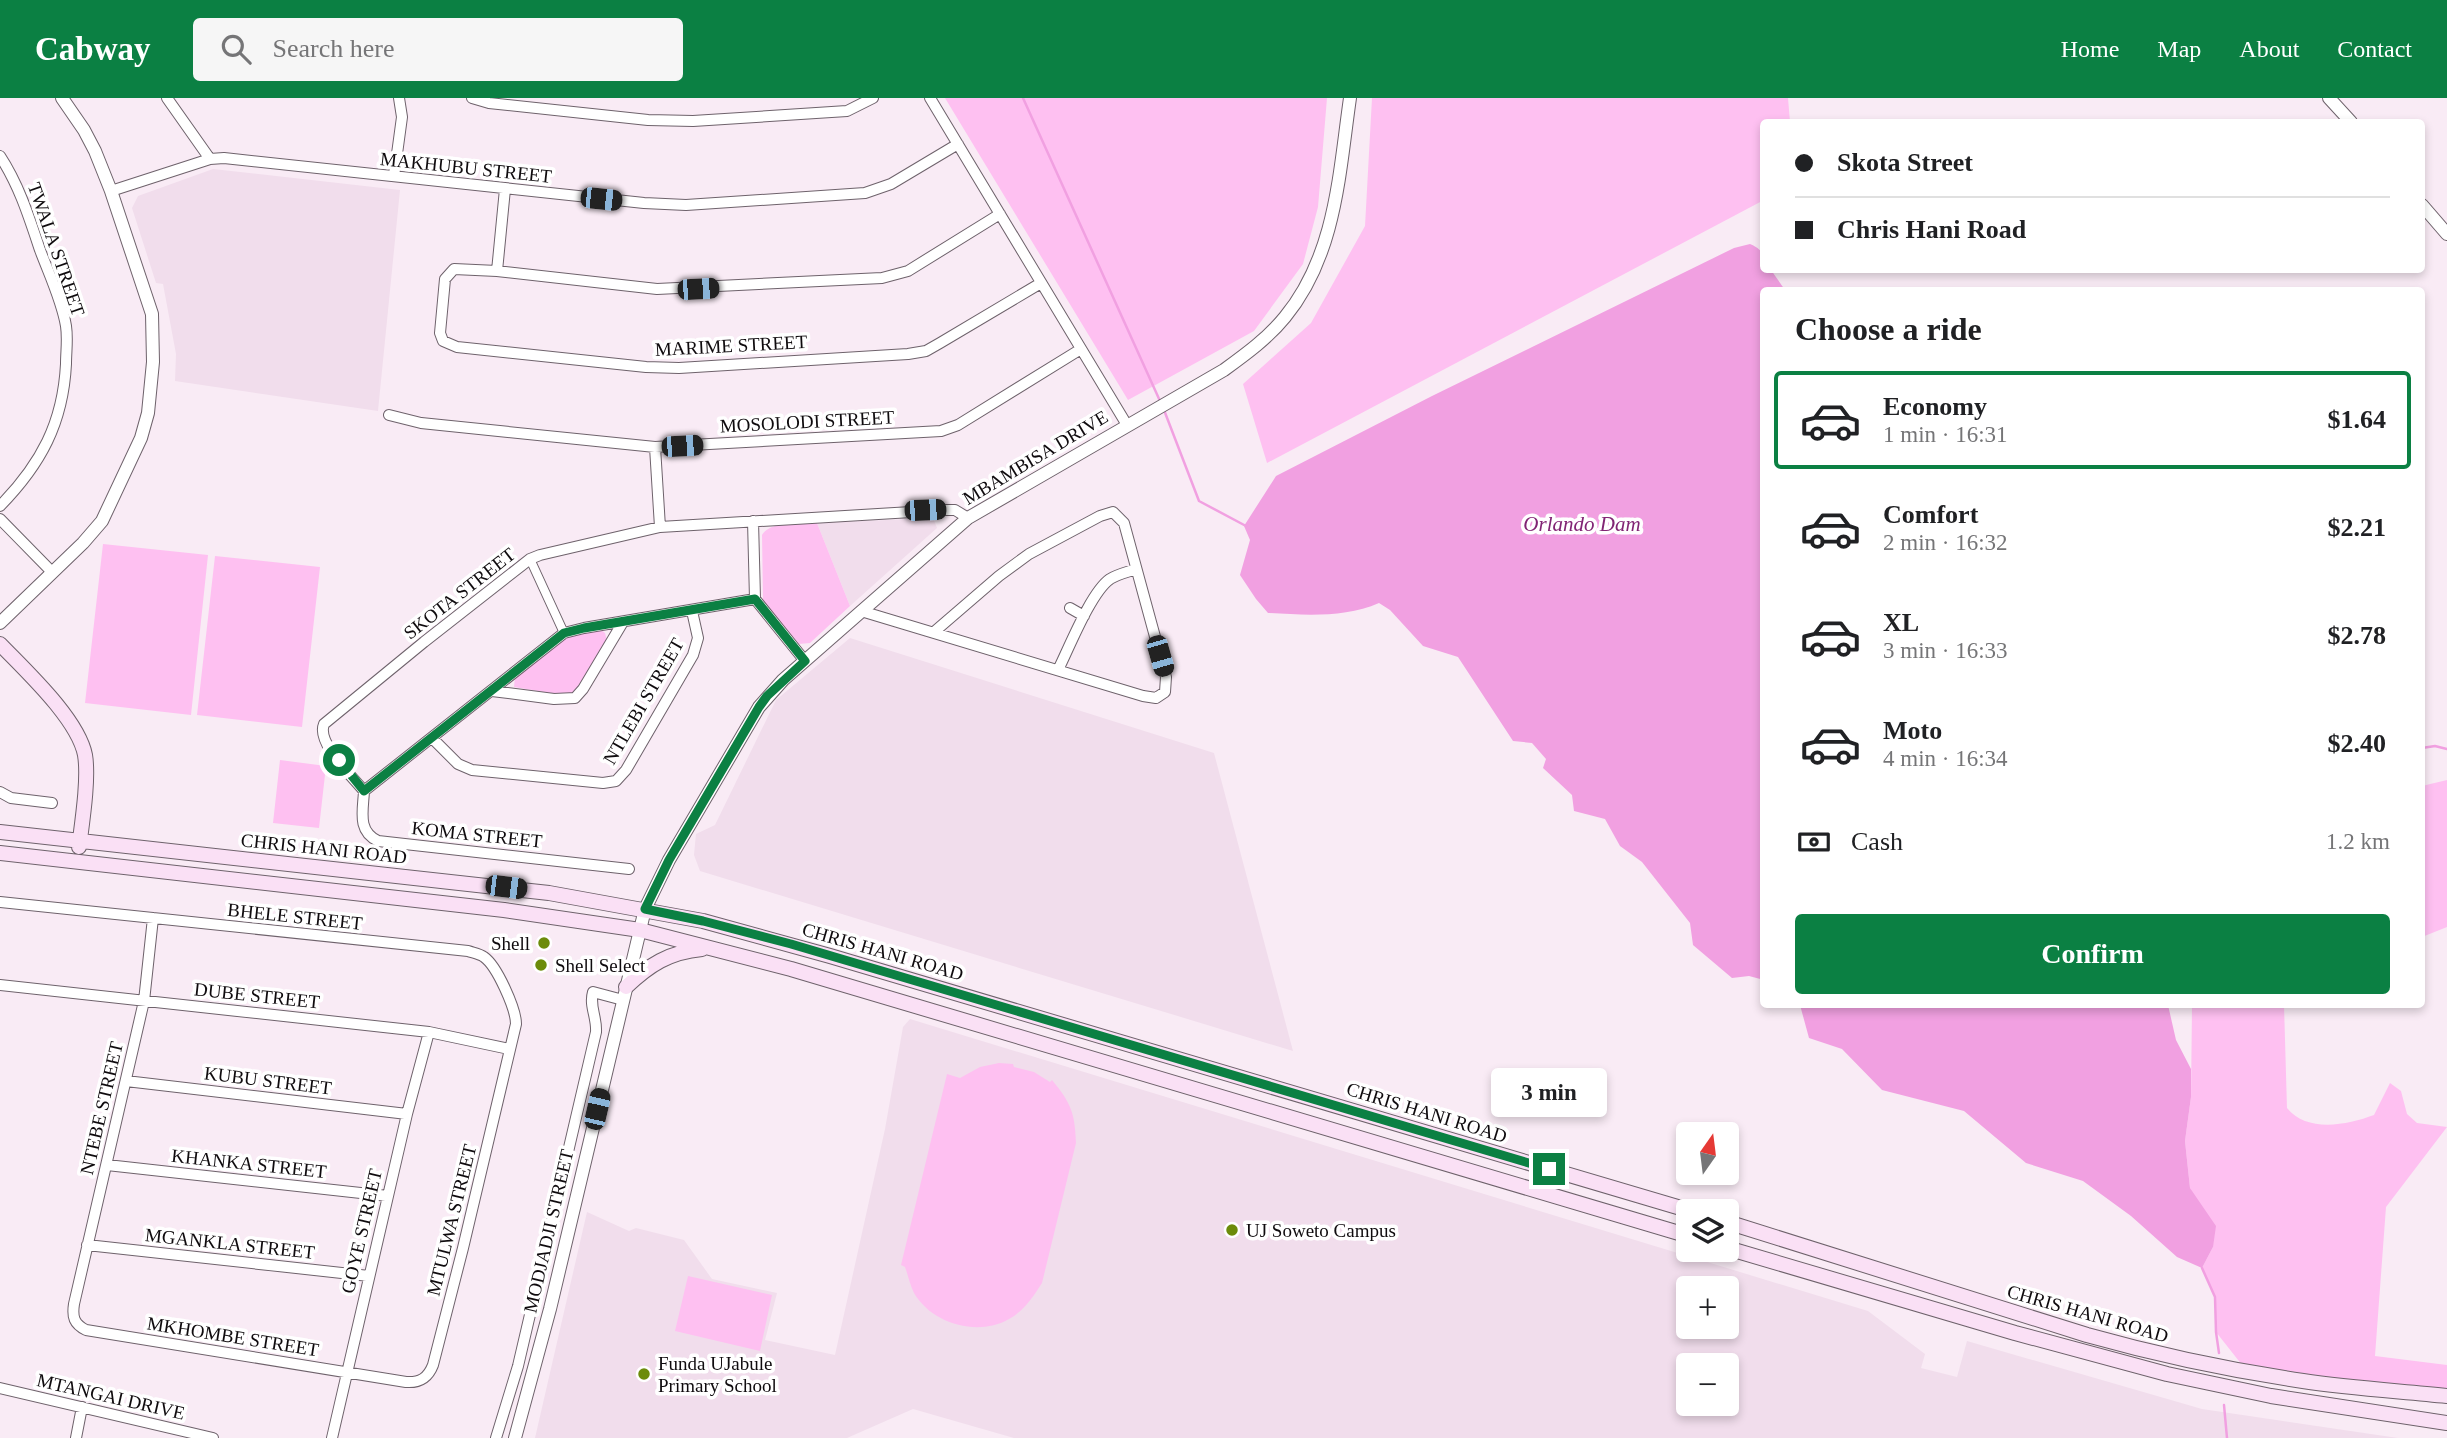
<!DOCTYPE html>
<meta charset="utf-8">
<style>
body{margin:0;font-family:Georgia,serif;background:#f6f6f6;color:#202124;height:100vh;display:flex;flex-direction:column;font-size:26px;white-space:nowrap}
*{box-sizing:border-box;margin:0}
p{font-size:23px;color:#757577}
.icon{flex:none;width:38px;height:38px;fill:none;stroke:currentColor;stroke-width:2;stroke-linecap:round;stroke-linejoin:round}
.map{position:relative;flex:1;overflow:hidden}
.sheet{position:absolute;left:1760px;top:189px;width:665px;height:721px;display:flex;flex-direction:column;background:#fff;border-radius:7px;box-shadow:0 4px 10px #0003}
.sheet>*{flex:none}
.top-card{position:absolute;left:1760px;top:21px;width:665px;height:154px;border-radius:7px;box-shadow:0 4px 10px #0003;display:grid;align-content:center;height:154px;padding:0 35px;background:#fff}
.needle{width:46px;rotate:14deg}
.fabs{position:absolute;left:1676px;top:1024px;display:grid;gap:14px}
.fabs a{display:grid;place-items:center;width:63px;height:63px;border-radius:7px;background:#fff;box-shadow:0 4px 10px #0003;font-size:35px}
.end{position:absolute;width:32px;height:32px;margin:-16px;border:9px solid #0b8043;background:#fff;box-shadow:0 0 0 4px #fff}
.from{border-radius:50%}
.bubble{position:absolute;height:49px;border-radius:7px;background:#fff;box-shadow:0 4px 10px #0003;font-size:23px;font-weight:600;line-height:49px;text-align:center}
.car{position:absolute;width:21px;height:42px;margin:-21px -10px;border-radius:9px;box-shadow:0 0 5px 2px #0007;background:linear-gradient(#222 24%,#8ab4d8 0 40%,#222 0 76%,#8ab4d8 0 86%,#222 0)}
.top-card b{display:flex;align-items:center;gap:24px;height:66px;font-size:26px}
.top-card b+b{border-top:2px solid #e0e0e0}
.top-card i{width:18px;height:18px;background:#202124}
ul{padding:0;list-style:none}
li{display:flex;align-items:center;gap:21px;height:98px;margin:0 14px 10px;padding:0 21px;border:4px solid transparent;border-radius:7px}
li div{flex:1}
li b{display:block;font-size:26px}
li em{font-style:normal;font-weight:600}
li.active{border-color:#0b8043}
li>.icon{width:63px;height:63px;stroke-width:1.5}
h2{padding:0 35px;font-size:32px;line-height:84px}
.pay{display:flex;align-items:center;gap:18px;height:77px;padding:0 35px;font-size:26px}
.pay p{margin-inline-start:auto}
.cta{display:flex;gap:14px;margin-top:auto;padding:14px 35px}
.cta a{flex:1;height:80px;border-radius:7px;background:#0b8043;color:#fff;font-size:28px;font-weight:600;line-height:80px;text-align:center}
header{display:flex;align-items:center;gap:42px;box-sizing:border-box;height:98px;padding:0 35px;background:#0b8043;color:#fff}
header strong{font-size:33px}
nav{display:flex;gap:38px;margin-inline-start:auto;font-size:24px}
.search{width:490px;height:63px;background:#f6f6f6;display:flex;align-items:center;gap:18px;box-sizing:border-box;padding:0 24px;border-radius:7px;color:#757577;font-size:26px}
.map>svg:first-child{display:block}
.built{fill:#f1ddec;fill-rule:evenodd}
.green{fill:#fec0f1}
.water{fill:#f1a0e1}
.lines{fill:none;stroke-linecap:round;stroke-linejoin:round}
.stream{stroke:#f1a0e1;stroke-width:2.5}
.pedestrian-casing{stroke:#6e626b;stroke-width:10}
.minor-casing{stroke:#6e626b;stroke-width:12}
.tertiary-casing{stroke:#6e626b;stroke-width:14}
.secondary-casing{stroke:#6e626b;stroke-width:16}
.pedestrian{stroke:#fff;stroke-width:8}
.minor{stroke:#fff;stroke-width:10}
.tertiary{stroke:#fff;stroke-width:12}
.secondary{stroke:#fae0f5;stroke-width:14}
.route{stroke:#0b8043;stroke-width:9}
.poi-dot{fill:#6c8b0a;stroke:#fff;stroke-width:2.5}
.labels{text-anchor:middle;stroke-width:7;stroke-linejoin:round;paint-order:stroke}
.street-label{font-size:19px;fill:#0f0b0e;stroke:#fff}
.poi-label{font-size:19px;fill:#0f0b0e;stroke:#fff;text-anchor:start}
.water-label{font-size:21px;font-style:italic;fill:#812474;stroke:#fff}
</style>
<header>
<strong>Cabway</strong>
<div class="search"><svg class="icon" aria-label="search" viewBox="0 0 24 24"><circle cx="10" cy="10" r="6"/><path d="M15 15l6 6"/></svg>Search here</div>
<nav><a>Home</a><a>Map</a><a>About</a><a>Contact</a></nav>
</header>
<div class="map">
<svg width="2447" height="1340" viewBox="0 0 2447 1340">
<rect width="100%" height="100%" fill="#f9ebf5"/>
<path class="built" d="M213 71 400 92 378 313 175 283 176 256 163 186 156 185 132 110 138 98Z
M933 420 937 430 850 508 817 425Z
M850 540 1214 655 1293 953 700 773 694 757 696 736 715 727 776 602Z
M910 921 1868 1213 1925 1256 1921 1270 1957 1279 1967 1243 2202 1311 2398 1340H1014L913 1311 847 1340H535L587 1114 629 1133 636 1130 684 1142 712 1181 777 1195 765 1242 835 1257 885 1031 903 929ZM1689 1190H1727V1228H1689ZM1689 1267H1727V1306H1689Z"/>
<path class="green" d="M945 0H1327L1318 109 1303 166 1254 233 1128 302Z
M1372 0H1788L1790 24H1764V102L1267 365 1243 286 1311 225 1365 128Z
M817 425 850 508 810 545 799 546 763 502 762 437C771 422 801 426 817 425Z
M103 446 208 457 191 617 85 605Z
M215 458 320 469 302 629 197 617Z
M600 531 605 535 607 543 577 593 568 598 514 589 515 579 569 537Z
M280 662 326 668 319 730 273 725Z
M2447 682V829L2422 839V688Z
M2192 907H2284L2287 1010C2307 1035 2347 1027 2374 1017L2390 985 2401 993 2407 1016 2417 1025 2447 1029 2386 1109 2375 1258 2447 1267V1294L2246 1272 2216 1234 2215 1199 2202 1170 2213 1149 2190 1090 2185 1043 2191 999Z
M999 965 1013 966 1014 969 1034 974 1050 984 1052 982C1071 1005 1075 1015 1076 1045L1042 1185C1033 1199 1024 1213 1009 1221 978 1239 932 1226 914 1195 910 1187 908 1177 905 1169L901 1167 947 976 960 980 980 969Z
M688 1178 772 1197 760 1253 675 1233Z"/>
<path class="water" d="M1750 146C1764 152 1764 157 1764 172H1771L1785 192H1764V882L1749 878 1732 880 1693 847 1690 825 1642 764 1620 748 1605 721 1574 713 1572 697 1543 670 1546 661 1532 645 1513 643 1458 559 1423 548 1390 512 1379 505C1345 520 1305 517 1268 515L1256 501 1240 477 1250 442 1244 428 1276 378 1432 298 1734 150Z
M1800 907H2168L2176 942 2191 971V999L2185 1043 2190 1090 2216 1128 2213 1149 2202 1170 2177 1159 2131 1118 2083 1083 2026 1065 1964 1013 1882 992 1842 951 1809 940Z"/>
<g class="lines">
<path class="stream" d="M1023 0 1160 303
M1164 312 1199 403 1246 428
M2422 650 2435 648 2447 651
M2202 1170 2215 1199 2216 1234 2219 1255
M2224 1307 2227 1340"/>
<defs>
<path id="pedestrian" d="M530 461 564 535"/>
<path id="minor" d="M167 0 210 61
M472 0 489 5 648 22 693 23 847 13 873 0
M930 0 1127 327
M0 58C19 87 29 119 40 152 49 176 62 203 66 228 68 241 66 253 66 266 63 325 41 366 0 408
M394 78 402 19 399 0
M111 93 210 61 224 60 644 105 686 107 865 95 891 86 958 46
M1000 116 908 173 882 180 657 191 497 173 454 171 445 181 440 235 443 243 457 249 646 269 679 270 908 256 926 253 940 245 1041 185
M497 173 505 91
M389 317 421 325 655 349 941 333 958 327 1081 251
M655 349 660 429
M0 421 52 474
M753 423 755 501 805 563
M1070 510 1084 518
M861 513 1143 598 1156 600 1165 594 1166 579 1124 425 1113 414 1100 418 1029 456 999 478 934 534
M1058 572C1069 550 1091 494 1110 481 1118 476 1128 474 1136 471
M492 593 554 601 575 600 583 591 623 524
M433 641 458 666 472 672 603 685 616 683 626 672 693 557 698 540 692 513
M364 693C352 678 316 645 324 626L424 544 530 461 540 457 660 429 945 412H955L968 420
M364 693 564 535 584 530 755 501
M364 693C363 713 357 733 378 743L629 771
M0 694 11 700 52 705
M0 804 468 853C474 855 480 856 484 859 497 868 516 911 516 926L463 1150 433 1267C428 1280 420 1285 406 1284L86 1232C74 1226 72 1219 74 1206L144 903 153 820
M0 887 429 934 509 951
M126 983 407 1016
M107 1067 388 1098
M87 1147 369 1178
M0 1290 213 1340
M76 1340 82 1309
M332 1340 407 1016 429 934
M496 1340 518 1268 596 934C597 919 589 908 593 894L623 902"/>
<path id="tertiary" d="M2329 0 2351 24
M2422 107 2447 136
M0 525 83 445 102 423 141 340 148 315 153 264 152 216 111 93 95 53 84 32 62 0
M515 1340 550 1211 645 811 669 762 759 609 783 582 968 420 1224 272C1246 256 1268 240 1285 219 1336 157 1339 76 1350 0"/>
<path id="secondary" d="M0 546C26 573 78 621 85 657 89 681 82 725 79 749
M0 734 549 795 703 823 830 858 1691 1113
M0 755 504 812 640 832 791 871 1689 1138
M626 889C649 867 669 854 702 851
M1727 1124 2087 1237C2158 1257 2229 1272 2303 1283 2350 1290 2399 1293 2447 1298
M1727 1150 2015 1235 2167 1276 2271 1298 2447 1325"/>
</defs>
<use href="#pedestrian" class="pedestrian-casing"/>
<use href="#minor" class="minor-casing"/>
<use href="#tertiary" class="tertiary-casing"/>
<use href="#secondary" class="secondary-casing"/>
<use href="#pedestrian" class="pedestrian"/>
<use href="#minor" class="minor"/>
<use href="#tertiary" class="tertiary"/>
<use href="#secondary" class="secondary"/>
</g>
<g class="lines">
<path class="route" d="M339 662 364 693 564 535 584 530 755 501 805 563 767 598 759 609 669 762 645 811 703 823 791 846 1549 1071"/>
</g>
<g class="poi-dot">
<circle cx="544" cy="845" r="7"/>
<circle cx="541" cy="867" r="7"/>
<circle cx="1232" cy="1132" r="7"/>
<circle cx="644" cy="1276" r="7"/>
</g>
<g class="labels">
<g class="street-label">
<text transform="translate(466 69) rotate(6)" y="7">MAKHUBU STREET</text>
<text transform="translate(57 151) rotate(71)" y="7">TWALA STREET</text>
<text transform="translate(731 247) rotate(-3)" y="7">MARIME STREET</text>
<text transform="translate(807 323) rotate(-3)" y="7">MOSOLODI STREET</text>
<text transform="translate(1035 359) rotate(-31)" y="7">MBAMBISA DRIVE</text>
<text transform="translate(459 495) rotate(-38)" y="7">SKOTA STREET</text>
<text transform="translate(643 603) rotate(-60)" y="7">NTLEBI STREET</text>
<text transform="translate(477 736) rotate(6)" y="7">KOMA STREET</text>
<text transform="translate(324 750) rotate(6)" y="7">CHRIS HANI ROAD</text>
<text transform="translate(295 818) rotate(6)" y="7">BHELE STREET</text>
<text transform="translate(883 853) rotate(16)" y="7">CHRIS HANI ROAD</text>
<text transform="translate(257 897) rotate(6)" y="7">DUBE STREET</text>
<text transform="translate(268 982) rotate(7)" y="7">KUBU STREET</text>
<text transform="translate(101 1010) rotate(-77)" y="7">NTEBE STREET</text>
<text transform="translate(1427 1014) rotate(17)" y="7">CHRIS HANI ROAD</text>
<text transform="translate(249 1065) rotate(6)" y="7">KHANKA STREET</text>
<text transform="translate(451 1122) rotate(-76)" y="7">MTULWA STREET</text>
<text transform="translate(361 1133) rotate(-77)" y="7">GOYE STREET</text>
<text transform="translate(548 1133) rotate(-77)" y="7">MODJADJI STREET</text>
<text transform="translate(230 1145) rotate(6)" y="7">MGANKLA STREET</text>
<text transform="translate(2088 1215) rotate(16)" y="7">CHRIS HANI ROAD</text>
<text transform="translate(233 1238) rotate(9)" y="7">MKHOMBE STREET</text>
<text transform="translate(111 1298) rotate(13)" y="7">MTANGAI DRIVE</text>
</g>
<g class="poi-label">
<text x="530" y="852" text-anchor="end">Shell</text>
<text x="555" y="874">Shell Select</text>
<text x="1246" y="1139">UJ Soweto Campus</text>
<text x="658" y="1272">Funda UJabule<tspan x="658" dy="22">Primary School</tspan></text>
</g>
<g class="water-label">
<text x="1582" y="433">Orlando Dam</text>
</g>
</g>
</svg>
<div class="fabs">
<a><svg class="needle" viewBox="-14 -14 28 28"><path d="M0-13l5 13h-10z" fill="#e53935"/><path d="M0 13l5-13h-10z" fill="#757577"/></svg></a>
<a><svg class="icon" aria-label="layers" viewBox="0 0 24 24"><path d="M12 4l9 5-9 5-9-5zM3 14l9 5 9-5"/></svg></a>
<a>+</a>
<a>−</a>
</div>
<i class="end from" style="left:339px;top:662px"></i>
<i class="end" style="left:1549px;top:1071px"></i>
<div class="bubble" style="left:1491px;top:970px;width:116px">3 min</div>
<i class="car" style="left:601px;top:101px;rotate:96deg"></i>
<i class="car" style="left:698px;top:191px;rotate:87deg"></i>
<i class="car" style="left:682px;top:348px;rotate:87deg"></i>
<i class="car" style="left:925px;top:412px;rotate:88deg"></i>
<i class="car" style="left:1160px;top:558px;rotate:164deg"></i>
<i class="car" style="left:506px;top:789px;rotate:97deg"></i>
<i class="car" style="left:597px;top:1011px;rotate:13deg"></i>
<div class="top-card">
<b><i class="from"></i>Skota Street</b>
<b><i></i>Chris Hani Road</b>
</div>
<section class="sheet">
<h2>Choose a ride</h2>
<ul>
<li class="active"><svg class="icon" aria-label="car" viewBox="0 0 24 24"><path d="M5 17H2v-5l4-1 3-4h7l3 4 3 1v5h-3M9 17h6M6 11h13"/><circle cx="7" cy="17" r="2"/><circle cx="17" cy="17" r="2"/></svg><div><b>Economy</b><p>1 min · 16:31</p></div><em>$1.64</em></li>
<li><svg class="icon" aria-label="car" viewBox="0 0 24 24"><path d="M5 17H2v-5l4-1 3-4h7l3 4 3 1v5h-3M9 17h6M6 11h13"/><circle cx="7" cy="17" r="2"/><circle cx="17" cy="17" r="2"/></svg><div><b>Comfort</b><p>2 min · 16:32</p></div><em>$2.21</em></li>
<li><svg class="icon" aria-label="car" viewBox="0 0 24 24"><path d="M5 17H2v-5l4-1 3-4h7l3 4 3 1v5h-3M9 17h6M6 11h13"/><circle cx="7" cy="17" r="2"/><circle cx="17" cy="17" r="2"/></svg><div><b>XL</b><p>3 min · 16:33</p></div><em>$2.78</em></li>
<li><svg class="icon" aria-label="car" viewBox="0 0 24 24"><path d="M5 17H2v-5l4-1 3-4h7l3 4 3 1v5h-3M9 17h6M6 11h13"/><circle cx="7" cy="17" r="2"/><circle cx="17" cy="17" r="2"/></svg><div><b>Moto</b><p>4 min · 16:34</p></div><em>$2.40</em></li>
</ul>
<div class="pay"><svg class="icon" aria-label="cash" viewBox="0 0 24 24"><path d="M3 7h18v10H3z"/><circle cx="12" cy="12" r="2"/></svg>Cash<p>1.2 km</p></div>
<div class="cta"><a>Confirm</a></div>
</section>
</div>
